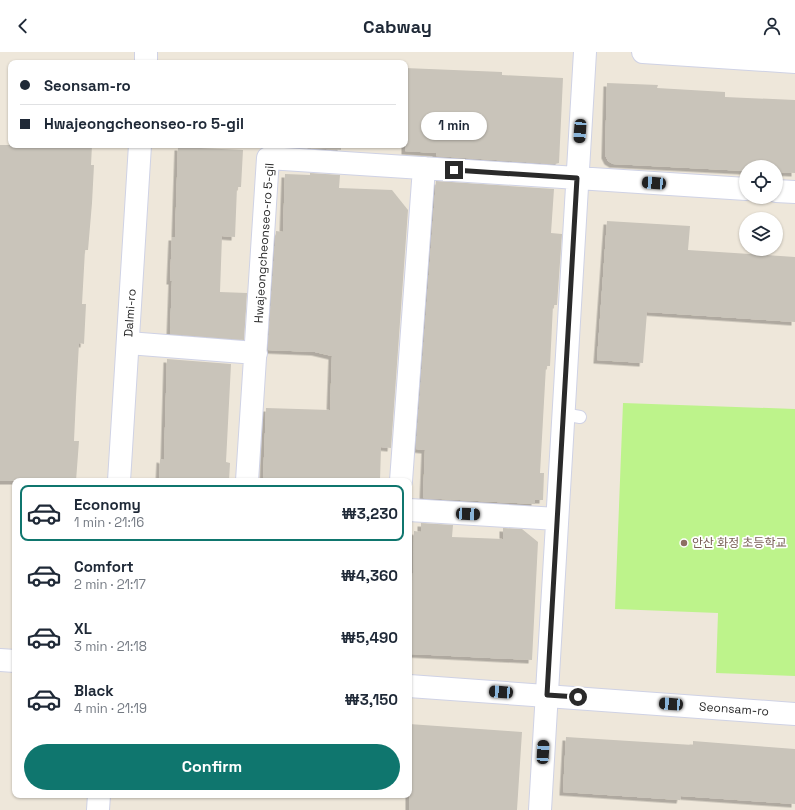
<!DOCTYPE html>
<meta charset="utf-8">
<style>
body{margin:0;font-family:"Space Grotesk","Noto Sans KR",sans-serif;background:#f6f6f7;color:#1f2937;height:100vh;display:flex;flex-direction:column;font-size:15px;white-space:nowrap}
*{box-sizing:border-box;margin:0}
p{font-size:13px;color:#747a83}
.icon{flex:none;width:22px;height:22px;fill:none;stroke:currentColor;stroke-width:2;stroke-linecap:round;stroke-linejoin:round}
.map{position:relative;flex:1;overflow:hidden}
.sheet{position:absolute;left:12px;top:426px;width:400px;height:320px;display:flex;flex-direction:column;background:#fff;border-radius:8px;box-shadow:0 1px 3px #0004}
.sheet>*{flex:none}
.guide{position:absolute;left:8px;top:8px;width:400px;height:88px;border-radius:8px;box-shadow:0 1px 3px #0004;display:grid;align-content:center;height:88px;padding:0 12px;background:#fff}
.fabs{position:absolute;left:739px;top:108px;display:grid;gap:8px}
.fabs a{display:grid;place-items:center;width:44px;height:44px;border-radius:50%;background:#fff;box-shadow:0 1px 3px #0004;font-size:20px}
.end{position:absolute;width:18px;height:18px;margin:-9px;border:5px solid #2a2a2a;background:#fff;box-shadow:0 0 0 2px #fff}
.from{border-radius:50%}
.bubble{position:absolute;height:28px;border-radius:14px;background:#fff;box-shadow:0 1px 3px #0004;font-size:13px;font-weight:600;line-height:28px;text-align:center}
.car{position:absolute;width:12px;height:24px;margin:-12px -6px;border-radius:5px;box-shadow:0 0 3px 1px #0007;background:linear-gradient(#222 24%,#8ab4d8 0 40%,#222 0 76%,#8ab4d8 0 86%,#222 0)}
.guide b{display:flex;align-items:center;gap:14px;height:38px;font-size:15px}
.guide b+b{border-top:1px solid #e0e1e3}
.guide i{width:10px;height:10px;background:#1f2937}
ul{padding:7px 0 0;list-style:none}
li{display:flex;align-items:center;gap:12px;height:56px;margin:0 8px 6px;padding:0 4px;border:2px solid transparent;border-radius:8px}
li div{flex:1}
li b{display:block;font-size:15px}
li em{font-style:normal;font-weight:600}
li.selected{border-color:#0f766e}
li>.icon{width:36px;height:36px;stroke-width:1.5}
.action{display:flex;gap:8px;margin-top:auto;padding:8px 12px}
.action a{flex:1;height:46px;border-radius:24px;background:#0f766e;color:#fff;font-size:16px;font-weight:600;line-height:46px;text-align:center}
header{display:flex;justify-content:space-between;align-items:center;height:52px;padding:0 12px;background:#fff;font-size:18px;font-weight:600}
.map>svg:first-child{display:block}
.pitch{fill:#bdf38b}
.building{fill:#c9c4ba;filter:url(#shadow)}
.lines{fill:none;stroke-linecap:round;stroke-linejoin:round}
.service-casing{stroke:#cfd2e5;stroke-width:14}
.minor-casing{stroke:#cfd2e5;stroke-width:24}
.tertiary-casing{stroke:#cfd2e5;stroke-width:24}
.service{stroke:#fff;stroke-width:12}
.minor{stroke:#fff;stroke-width:22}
.tertiary{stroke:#fff;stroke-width:22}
.route{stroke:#2a2a2a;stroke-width:5}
.education-dot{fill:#8d6e63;stroke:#fff;stroke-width:1.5}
.labels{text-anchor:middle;stroke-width:3.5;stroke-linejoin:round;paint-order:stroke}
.street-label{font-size:12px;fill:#2a2a2a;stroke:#fff}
.education-label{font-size:12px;fill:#785e54;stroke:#fff;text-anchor:start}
</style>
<header><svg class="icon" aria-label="back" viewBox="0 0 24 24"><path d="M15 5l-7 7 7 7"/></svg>Cabway<svg class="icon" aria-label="person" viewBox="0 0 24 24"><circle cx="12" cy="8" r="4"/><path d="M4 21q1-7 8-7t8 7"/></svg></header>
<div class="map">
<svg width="795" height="758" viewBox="0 0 795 758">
<defs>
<filter id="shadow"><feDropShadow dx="-3.5" dy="3.5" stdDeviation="0" flood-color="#0004"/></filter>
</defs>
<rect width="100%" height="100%" fill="#eee7da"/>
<path class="pitch" d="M623 351 795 357V624L716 621 718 561 615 557Z"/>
<path class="building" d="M405 16 502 20V23L563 26 559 111 555 112 436 104V101L405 99Z
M607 31 658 33 657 36 725 40V45L795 48V121L776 120V115H746V119L613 112 608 109 605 103Z
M0 93H92L91 113H94L92 151 88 198H85L82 252H86L84 292 79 291 76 345 74 389H79L76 429H0Z
M311 93H341V98L311 96Z
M178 95 243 98 241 135H237L235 185 222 184 220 240 247 241 244 288 170 282 172 229H170L172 185H175Z
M310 121 340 123 339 136 392 138 408 158 391 396 381 395 380 429H263L266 356 330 358 332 304 315 300 268 298 276 179 283 180 285 122 310 123Z
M436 129 554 137 551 181 562 182 557 253H553L550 314H546L540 421H544L543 448H535V452L423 446 425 398 416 397Z
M607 169 690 174 688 198 795 205V270L647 260 643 311 597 308Z
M167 307 231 312 226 410 230 411 229 429H159L160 407 164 408Z
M421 471 453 473 452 485 503 487V476L522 477 538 490 532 608 411 602 414 479 421 480Z
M409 672 522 680 517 758H409Z
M566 685 693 693V689L795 697V752L681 744 680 748 563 740Z"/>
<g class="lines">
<defs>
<path id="service" d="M563 362 580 365"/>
<path id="minor" d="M643 0 795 10
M776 139 795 140
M128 291 256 301
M247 429 268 106 746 137
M401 429 424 116
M409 458 557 467
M540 758 585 0"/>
<path id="tertiary" d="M146 11V0
M119 429 140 93
M0 608 15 609
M409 634 795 662
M98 758 99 743"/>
</defs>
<use href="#service" class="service-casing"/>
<use href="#minor" class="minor-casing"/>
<use href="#tertiary" class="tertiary-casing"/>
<use href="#service" class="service"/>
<use href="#minor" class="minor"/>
<use href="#tertiary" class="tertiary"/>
</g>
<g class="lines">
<path class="route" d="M454 118 577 126 547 643 578 645"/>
</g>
<circle class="education-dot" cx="684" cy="491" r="4"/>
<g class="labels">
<g class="street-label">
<text transform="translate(264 191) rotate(-86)" y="4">Hwajeongcheonseo-ro 5-gil</text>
<text transform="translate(130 261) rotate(-86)" y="4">Dalmi-ro</text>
<text transform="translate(734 657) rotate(4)" y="4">Seonsam-ro</text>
</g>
<g class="education-label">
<text x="692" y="495">안산 화정 초등학교</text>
</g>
</g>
</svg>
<div class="fabs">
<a><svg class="icon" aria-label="locate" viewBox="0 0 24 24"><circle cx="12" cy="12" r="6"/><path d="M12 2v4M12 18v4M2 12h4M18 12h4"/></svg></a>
<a><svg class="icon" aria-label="layers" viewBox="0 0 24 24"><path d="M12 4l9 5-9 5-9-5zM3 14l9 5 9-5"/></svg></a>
</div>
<i class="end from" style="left:578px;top:645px"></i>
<i class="end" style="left:454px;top:118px"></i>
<div class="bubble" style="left:421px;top:60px;width:66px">1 min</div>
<i class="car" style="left:580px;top:79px;rotate:184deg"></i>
<i class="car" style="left:654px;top:131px;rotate:274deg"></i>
<i class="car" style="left:468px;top:462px;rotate:93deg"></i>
<i class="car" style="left:501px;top:640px;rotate:274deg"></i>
<i class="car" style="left:671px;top:652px;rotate:274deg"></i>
<i class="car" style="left:543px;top:700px;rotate:3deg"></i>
<div class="guide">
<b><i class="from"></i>Seonsam-ro</b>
<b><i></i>Hwajeongcheonseo-ro 5-gil</b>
</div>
<section class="sheet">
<ul>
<li class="selected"><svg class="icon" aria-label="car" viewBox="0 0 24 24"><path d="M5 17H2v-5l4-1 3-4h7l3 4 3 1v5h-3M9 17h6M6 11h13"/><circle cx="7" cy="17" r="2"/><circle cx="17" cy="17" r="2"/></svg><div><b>Economy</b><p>1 min · 21:16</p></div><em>₩3,230</em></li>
<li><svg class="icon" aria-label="car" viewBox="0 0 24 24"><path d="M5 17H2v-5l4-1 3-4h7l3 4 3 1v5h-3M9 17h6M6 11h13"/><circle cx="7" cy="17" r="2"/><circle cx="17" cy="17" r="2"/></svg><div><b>Comfort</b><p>2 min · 21:17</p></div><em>₩4,360</em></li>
<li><svg class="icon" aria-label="car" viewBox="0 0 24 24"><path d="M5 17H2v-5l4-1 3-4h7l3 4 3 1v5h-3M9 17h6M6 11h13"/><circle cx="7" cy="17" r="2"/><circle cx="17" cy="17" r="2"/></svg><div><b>XL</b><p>3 min · 21:18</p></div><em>₩5,490</em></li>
<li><svg class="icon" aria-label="car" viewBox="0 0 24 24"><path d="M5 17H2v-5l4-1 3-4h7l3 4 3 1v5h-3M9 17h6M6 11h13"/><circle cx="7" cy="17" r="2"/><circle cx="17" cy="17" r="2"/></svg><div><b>Black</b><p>4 min · 21:19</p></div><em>₩3,150</em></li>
</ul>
<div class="action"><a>Confirm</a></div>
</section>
</div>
